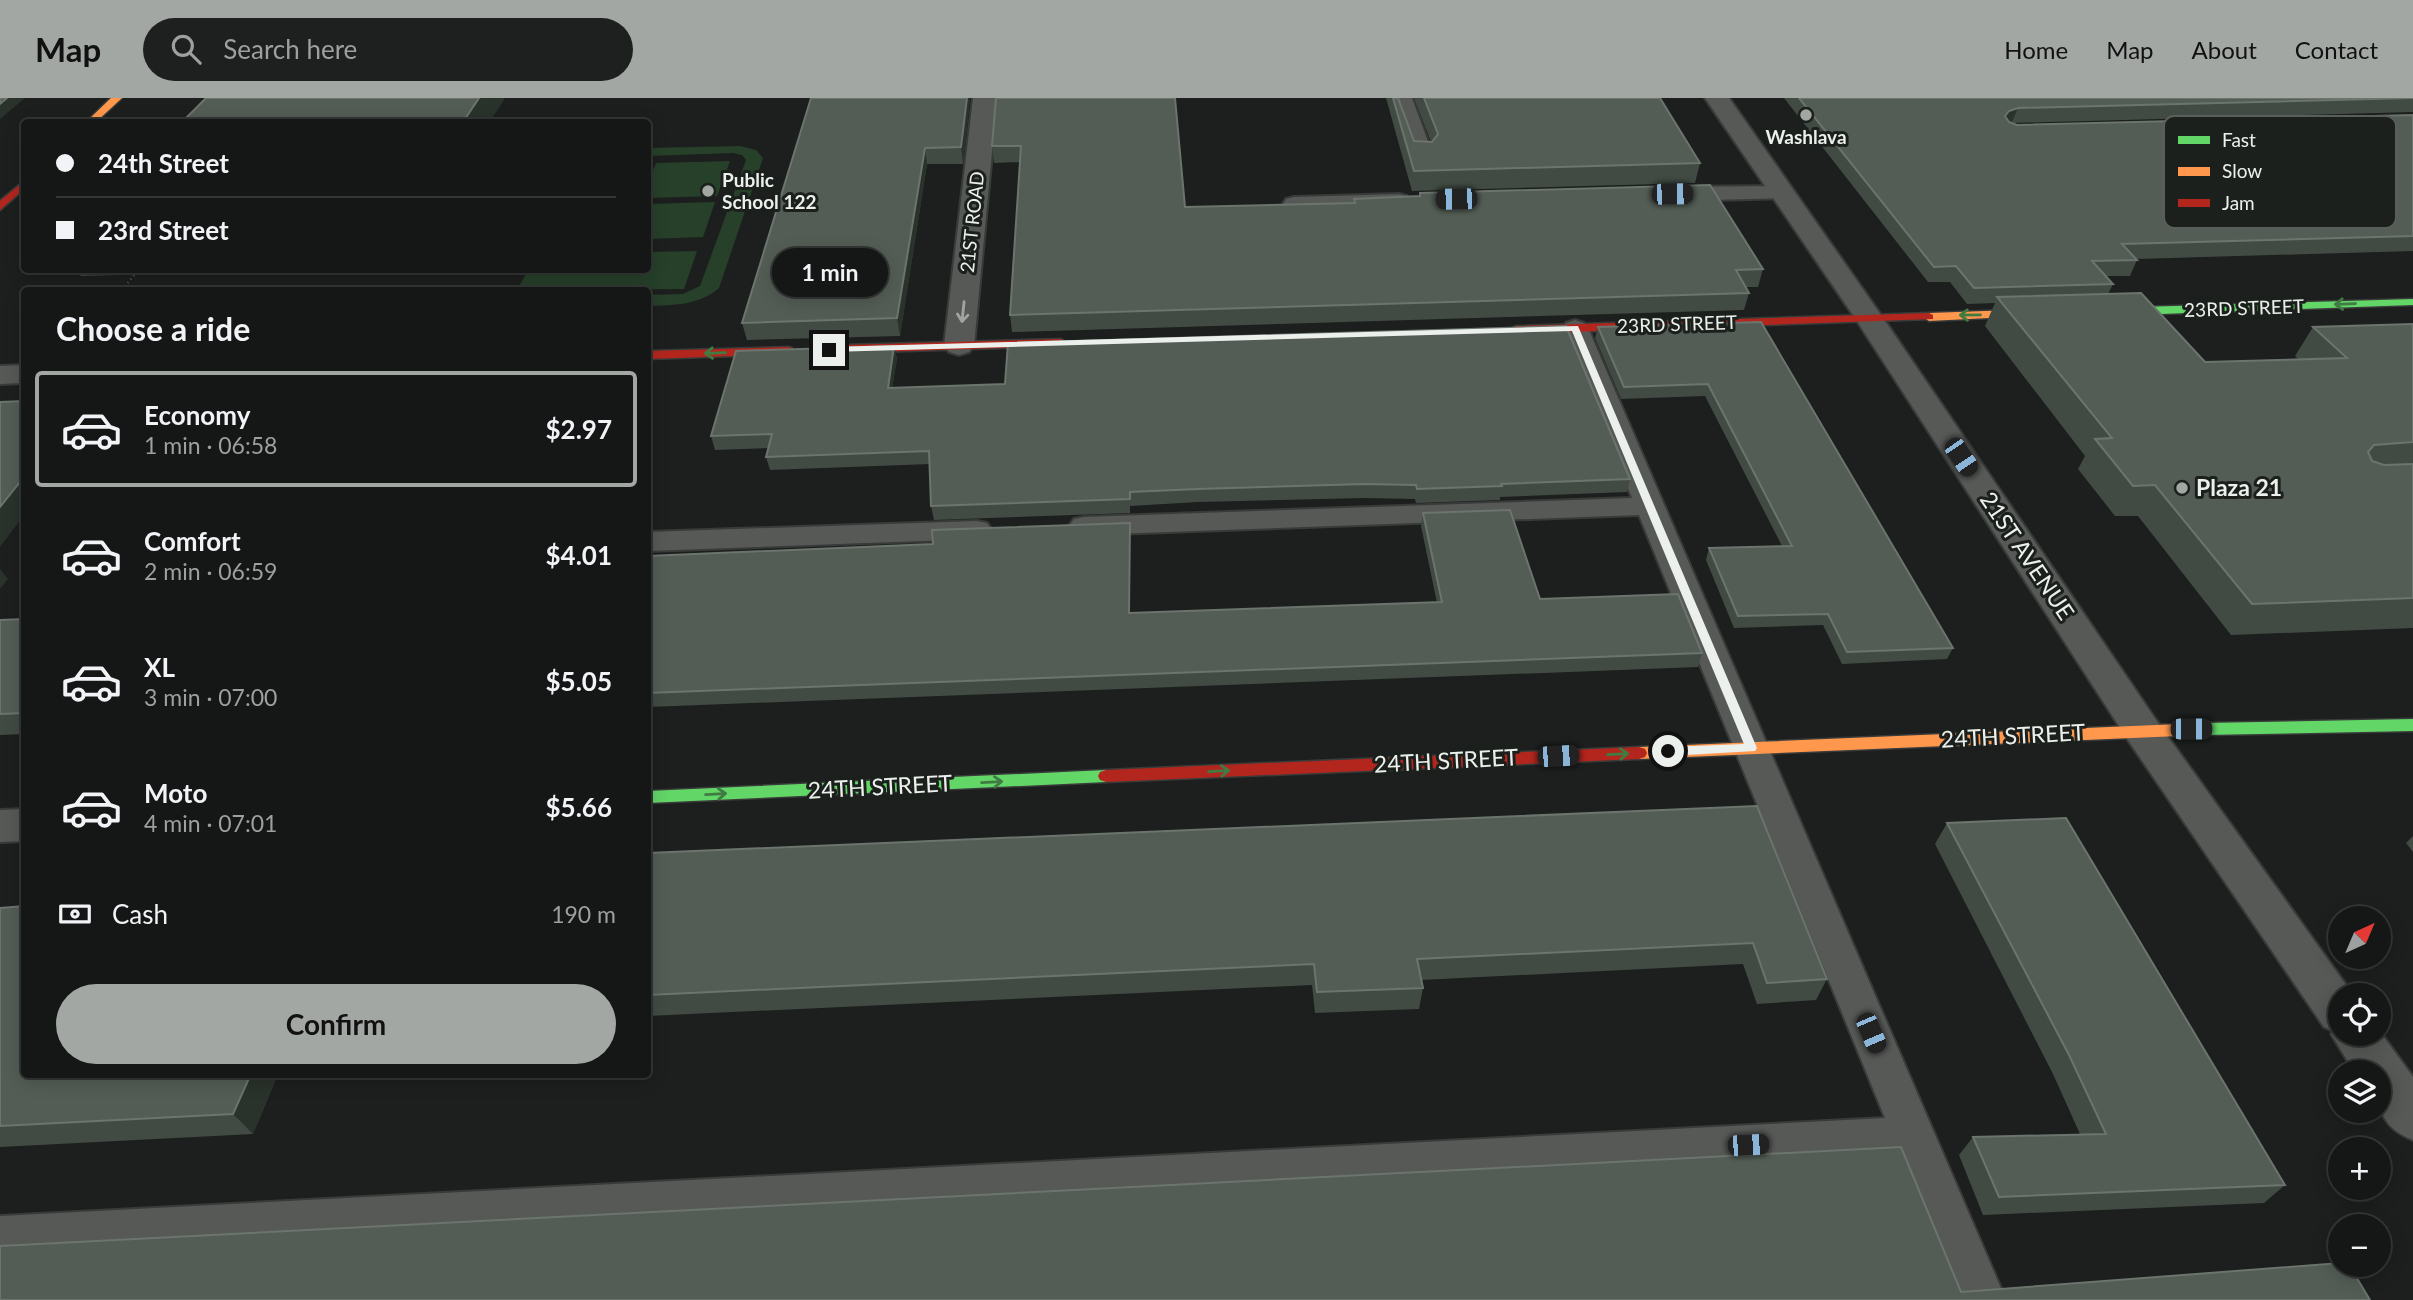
<!DOCTYPE html>
<meta charset="utf-8">
<style>
body{margin:0;font-family:Lato,sans-serif;background:#1e201f;color:#f1f3f6;height:100vh;display:flex;flex-direction:column;font-size:26px;white-space:nowrap}
*{box-sizing:border-box;margin:0}
p{font-size:23px;color:#9d9fa1}
.icon{flex:none;width:38px;height:38px;fill:none;stroke:currentColor;stroke-width:2;stroke-linecap:round;stroke-linejoin:round}
.map{position:relative;flex:1;overflow:hidden}
.side{position:absolute;left:21px;top:189px;width:630px;height:791px;display:flex;flex-direction:column;background:#151716;border-radius:7px;box-shadow:0 4px 18px #0003,0 0 0 2px #343635}
.side>*{flex:none}
.hud{position:absolute;left:21px;top:21px;width:630px;height:154px;border-radius:7px;box-shadow:0 4px 18px #0003,0 0 0 2px #343635;display:grid;align-content:center;height:154px;padding:0 35px;background:#151716}
.needle{width:46px;rotate:44deg}
.controls{position:absolute;left:2328px;top:808px;display:grid;gap:14px}
.controls a{display:grid;place-items:center;width:63px;height:63px;border-radius:50%;background:#151716;box-shadow:0 4px 18px #0003,0 0 0 2px #343635;font-size:35px}
.end{position:absolute;width:32px;height:32px;margin:-16px;border:9px solid #ecf0ed;background:#111;box-shadow:0 0 0 4px #111}
.from{border-radius:50%}
.bubble{position:absolute;height:49px;border-radius:24px;background:#151716;box-shadow:0 4px 18px #0003,0 0 0 2px #343635;font-size:23px;font-weight:700;line-height:49px;text-align:center}
.car{position:absolute;width:21px;height:42px;margin:-21px -10px;border-radius:9px;box-shadow:0 0 5px 2px #0007;background:linear-gradient(#222 24%,#8ab4d8 0 40%,#222 0 76%,#8ab4d8 0 86%,#222 0)}
.hud b{display:flex;align-items:center;gap:24px;height:66px;font-size:26px}
.hud b+b{border-top:2px solid #343635}
.hud i{width:18px;height:18px;background:#f1f3f6}
ul{padding:0;list-style:none}
li{display:flex;align-items:center;gap:21px;height:116px;margin:0 14px 10px;padding:0 21px;border:4px solid transparent;border-radius:7px}
li div{flex:1}
li b{display:block;font-size:26px}
li em{font-style:normal;font-weight:700}
li.selected{border-color:#a3a7a4}
li>.icon{width:63px;height:63px;stroke-width:1.5}
h2{padding:0 35px;font-size:32px;line-height:84px}
.pay{display:flex;align-items:center;gap:18px;height:77px;padding:0 35px;font-size:26px}
.pay p{margin-inline-start:auto}
.primary-button{display:flex;gap:14px;margin-top:auto;padding:14px 35px}
.primary-button a{flex:1;height:80px;border-radius:42px;background:#a3a7a4;color:#111;font-size:28px;font-weight:700;line-height:80px;text-align:center}
header{display:flex;align-items:center;gap:42px;box-sizing:border-box;height:98px;padding:0 35px;background:#a3a7a4;color:#111}
header strong{font-size:33px}
nav{display:flex;gap:38px;margin-inline-start:auto;font-size:24px}
.search{width:490px;height:63px;background:#1e201f;display:flex;align-items:center;gap:18px;box-sizing:border-box;padding:0 24px;border-radius:38px;color:#9d9fa1;font-size:26px}
.map>svg:first-child{display:block}
.green{fill:#26402a}
.lines{fill:none;stroke-linecap:round;stroke-linejoin:round}
.lane-casing{stroke:#383b39;stroke-width:4}
.street-casing{stroke:#383b39;stroke-width:4}
.fast-casing{stroke:#383b39;stroke-width:3}
.slow-casing{stroke:#383b39;stroke-width:3}
.jam-casing{stroke:#383b39;stroke-width:3}
.path{stroke:#585a58;stroke-width:2.5;stroke-dasharray:1 3.5;stroke-linecap:butt}
.lane{fill:#575957;fill-rule:evenodd}
.street{fill:#575957;fill-rule:evenodd}
.fast{fill:#63d668;fill-rule:evenodd}
.slow{fill:#ff974d;fill-rule:evenodd}
.jam{fill:#b3261e;fill-rule:evenodd}
.wall{fill:#414b43}
.shaded-wall{fill:#2a322c}
.building{fill:#535d55;stroke:#6b746d;stroke-width:2}
.oneway{stroke:#3f7b42}
.oneway2{stroke:#a2a4a2}
.route{fill:#ecf0ed}
.poi-dot{fill:#a3a7a4;stroke:#1b201c;stroke-width:2.5}
.labels{text-anchor:middle;stroke-width:6;stroke-linejoin:round;paint-order:stroke}
.far-poi-label{font-size:19px;font-weight:bold;fill:#ecf0ed;stroke:#1b201c}
.far-street-label{font-size:19px;fill:#ecf0ed;stroke:#1b201c}
.poi-label{font-size:23px;font-weight:bold;fill:#ecf0ed;stroke:#1b201c;text-anchor:start}
.street-label{font-size:23px;fill:#ecf0ed;stroke:#1b201c}
.key{fill:#1b201c;stroke:#5a5e5b;stroke-width:2}
.key-label{font-size:19px;fill:#ecf0ed}
</style>
<header>
<strong>Map</strong>
<div class="search"><svg class="icon" aria-label="search" viewBox="0 0 24 24"><circle cx="10" cy="10" r="6"/><path d="M15 15l6 6"/></svg>Search here</div>
<nav><a>Home</a><a>Map</a><a>About</a><a>Contact</a></nav>
</header>
<div class="map">
<svg width="2413" height="1202" viewBox="0 0 2413 1202">
<rect width="100%" height="100%" fill="#1c1f1d"/>
<path class="green" d="M740 48 756 52 763 60 719 190C698 208 673 207 648 208V197L683 196 700 188 746 62 742 57 733 55 648 58V50Z
M730 63 717 98 648 100V84L656 65Z
M715 104 703 139 648 141V106Z
M697 153 684 191 517 192 528 172H648V154Z"/>
<g class="lines">
<defs>
<path id="lane" d="M1392 0H1412L1433 57 1430 62H1414L1411 57Z
M1783 88 1791 90 1794 95 1791 100 1670 103 1662 101 1659 96 1662 91 1670 89Z
M1399 96 1407 98 1410 103 1407 108 1294 113 1286 111 1283 106 1286 101 1294 99Z
M1575 222 1584 225 1588 230 2006 1202H1960L1901 1059 0 1162V1118L1885 1020 1639 417 1084 437 1074 435 1069 428 1074 421 1084 419 1632 400 1562 230 1566 225Z
M977 423 987 425 992 432 987 439 977 441 648 453V434Z"/>
<path id="street" d="M973 0H997L974 248 969 254 959 257 949 254 944 248Z
M1705 0H1729L1883 220 2156 622 2354 898H2340V936H2378V931L2413 979V1042C2378 1028 2378 1008 2378 975H2355L2331 936 2333 933 2324 929 2128 642 1855 220Z
M24 267V285L0 286V268Z
M24 711V743L0 744V712Z"/>
<path id="fast" d="M2413 201V207L2104 218 2098 214 2104 210Z
M2413 621V633L2203 637 2195 631 2203 625Z
M1106 672 1112 674 1114 678 1112 682 1106 684 648 705V693Z"/>
<path id="slow" d="M111 0H122L96 24H86Z
M2044 211 2050 215 2048 217 1929 223 1923 219 1929 215Z
M2203 625 2211 631 2203 637 1639 661 1633 659 1631 655 1633 651 1639 649Z"/>
<path id="jam" d="M24 83V91L0 112V103Z
M1929 215 1933 217V221L1516 236 1510 232 1516 228Z
M1061 241 1067 245 1065 248 844 255 838 251 844 247Z
M788 249 792 250V256L648 261V253Z
M1639 649 1645 651 1647 655 1645 659 1639 661 1106 684 1100 682 1098 678 1100 674 1106 672Z"/>
</defs>
<use href="#lane" class="lane-casing"/>
<use href="#street" class="street-casing"/>
<use href="#fast" class="fast-casing"/>
<use href="#slow" class="slow-casing"/>
<use href="#jam" class="jam-casing"/>
<path class="path" d="M122 192 135 176"/>
<use href="#lane" class="lane"/>
<use href="#street" class="street"/>
<use href="#fast" class="fast"/>
<use href="#slow" class="slow"/>
<use href="#jam" class="jam"/>
</g>
<path class="wall" d="M970 0 963 66H927L900 238 747 242 742 225Z
M996 0 1185 109 1353 105 1354 101 1419 98 1420 95 1763 171 1758 189H1746L1749 195 1744 212 1012 234 1010 217 1020 64 994 65 992 48Z
M1386 0H1398L1414 43 1431 44 1414 0H1660L1700 65 1695 85 1412 93Z
M1784 0H2413V14L2011 25 2017 27 2413 17V153L2137 161V162L2130 178H2106L2113 186 2108 196 2205 264 2298 261 2295 258 2313 229 2413 226V530L2231 537 2138 418H2115L2078 371 2085 358 1985 228 1995 205 1967 206 1950 184H1928Z
M77 172H300L81 178Z
M1761 224 1953 550 1947 561 1842 566 1823 527 1734 530 1706 462 1709 450 1782 448 1705 298 1621 301 1595 240 1598 229Z
M894 248 897 261 892 290 1630 381 1627 394 1500 399V402L1416 405 1415 401 1364 400 1198 404 1130 408V415L934 422 931 408 930 366 770 372 766 359 769 350 715 352 711 338Z
M1423 415 1540 501 1702 555 1698 569 648 609V458L933 446 1130 425V515L1437 505 1421 428Z
M24 521V636L0 637V522Z
M1757 708 1827 881 1816 902 1757 906 1743 866 1421 882 1423 890 1419 911 1315 915 1312 887 648 918V755Z
M1947 725 2285 1087 2264 1105 1983 1117 1959 1057 1973 1039 2080 1036 2053 976 1935 746Z
M2413 738V754L2406 745Z
M0 810 24 976H278L253 1036 0 1049Z"/>
<path class="shaded-wall" d="M7 0H25L0 21V6Z
M479 0H505L490 24H463Z
M967 0H970L963 66 961 49Z
M2018 10 2012 24 2003 27 2005 18 2009 13Z
M925 50 927 66 900 238 897 220Z
M894 248 897 261 890 303 888 290Z
M24 379V417L0 449V409Z
M1130 425V529L1129 515Z
M0 471 8 481 0 491Z
M251 976H278L253 1036 233 1016Z"/>
<path class="building" d="M0 0H7L0 6Z
M206 0H479L463 24H182Z
M811 0H967L961 49 925 50 897 220 742 225Z
M996 0H1175L1185 109 1355 105 1354 101 1420 98V95L1710 87 1763 171 1736 172 1749 195 1010 217 1021 48H992Z
M1393 0H1398L1414 43 1432 44 1438 36 1424 0H1660L1700 65 1414 73Z
M1799 0H2413L2018 10 2009 13 2005 18 2009 24 2017 27 2413 17V138L2122 146 2137 162 2092 163 2113 186 1974 190 1956 168 1934 169Z
M2141 195 2205 264 2347 260 2313 229 2413 226V344L2374 347 2368 354 2372 363 2384 367 2413 366V500L2252 506 2155 387 2133 388 2095 341 2112 340 1997 199Z
M1761 224 1953 550 1847 554 1828 516 1738 518 1709 450 1792 448 1708 286 1624 289 1598 229Z
M1566 228 1630 381 1501 386 1502 388 1417 391 1416 387 1365 386 1198 391 1130 394V401L931 408 929 353 766 359 772 336 711 338 736 253 894 248 888 290 1005 286 1008 245Z
M24 303V379L0 409V304Z
M1510 412 1540 501 1678 496 1702 555 648 595V458L933 446 932 432 1130 425 1129 515 1442 504 1423 415Z
M24 521V615L0 616V522Z
M1757 708 1827 881 1767 885 1753 845 1417 861 1423 890 1317 894 1314 866 648 897V755Z
M2066 720 2285 1087 1999 1099 1973 1039 2106 1036 2069 957 1947 725Z
M24 808V976H251L233 1016 0 1028V810Z
M1901 1049 1961 1194 2340 1165V1167H2349L2370 1202H0V1148Z"/>
<defs><path id="oneway-shaft" d="M-6 0H5M1.5-3L5.5 0L1.5 3" fill="none" stroke-width="1.6" stroke-linecap="round" stroke-linejoin="round" transform="scale(1.75)"/></defs>
<g class="oneway">
<use href="#oneway-shaft" transform="translate(2345 206) rotate(178)"/>
<use href="#oneway-shaft" transform="translate(1970 217) rotate(179)"/>
<use href="#oneway-shaft" transform="translate(715 255) rotate(178)"/>
<use href="#oneway-shaft" transform="translate(1618 656) rotate(-3)"/>
<use href="#oneway-shaft" transform="translate(1219 673) rotate(-3)"/>
<use href="#oneway-shaft" transform="translate(992 684) rotate(-3)"/>
<use href="#oneway-shaft" transform="translate(716 696) rotate(-3)"/>
</g>
<use class="oneway2" href="#oneway-shaft" transform="translate(963 214) rotate(96)"/>
<path class="route" d="M1578 228 1757 650 1755 653 1668 658 1662 653 1668 649 1744 646 1572 233 829 254 825 252 829 249Z"/>
<g class="poi-dot">
<circle cx="1806" cy="17" r="7"/>
<circle cx="708" cy="93" r="7"/>
<circle cx="2182" cy="390" r="7"/>
</g>
<g class="labels">
<g class="far-poi-label">
<text x="1806" y="46">Washlava</text>
<text x="722" y="89" text-anchor="start">Public<tspan x="722" dy="22">School 122</tspan></text>
</g>
<g class="far-street-label">
<text transform="translate(972 124) rotate(-84)" y="7">21ST ROAD</text>
<text transform="translate(2244 210) rotate(-2)" y="7">23RD STREET</text>
<text transform="translate(1677 226) rotate(-2)" y="7">23RD STREET</text>
</g>
<g class="poi-label">
<text x="2196" y="398">Plaza 21</text>
</g>
<g class="street-label">
<text transform="translate(2027 458) rotate(56)" y="8">21ST AVENUE</text>
<text transform="translate(2013 638) rotate(-3)" y="8">24TH STREET</text>
<text transform="translate(1446 663) rotate(-3)" y="8">24TH STREET</text>
<text transform="translate(880 689) rotate(-3)" y="8">24TH STREET</text>
</g>
</g>
<rect x="2164" y="18" width="232" height="112" rx="10" class="key"/>
<rect x="2178" y="38" width="32" height="8" fill="#63d668"/>
<rect x="2178" y="69" width="32" height="9" fill="#ff974d"/>
<rect x="2178" y="101" width="32" height="8" fill="#b3261e"/>
<g class="key-label">
<text x="2222" y="49">Fast</text>
<text x="2222" y="80">Slow</text>
<text x="2222" y="112">Jam</text>
</g>
</svg>
<div class="controls">
<a><svg class="needle" viewBox="-14 -14 28 28"><path d="M0-13l5 13h-10z" fill="#e53935"/><path d="M0 13l5-13h-10z" fill="#9d9fa1"/></svg></a>
<a><svg class="icon" aria-label="locate" viewBox="0 0 24 24"><circle cx="12" cy="12" r="6"/><path d="M12 2v4M12 18v4M2 12h4M18 12h4"/></svg></a>
<a><svg class="icon" aria-label="layers" viewBox="0 0 24 24"><path d="M12 4l9 5-9 5-9-5zM3 14l9 5 9-5"/></svg></a>
<a>+</a>
<a>−</a>
</div>
<i class="end from" style="left:1668px;top:653px"></i>
<i class="end" style="left:829px;top:252px"></i>
<div class="bubble" style="left:772px;top:150px;width:116px">1 min</div>
<i class="car" style="left:1672px;top:96px;rotate:89deg"></i>
<i class="car" style="left:1456px;top:101px;rotate:269deg"></i>
<i class="car" style="left:1961px;top:359px;rotate:146deg"></i>
<i class="car" style="left:2191px;top:631px;rotate:90deg"></i>
<i class="car" style="left:1558px;top:658px;rotate:87deg"></i>
<i class="car" style="left:1871px;top:935px;rotate:157deg"></i>
<i class="car" style="left:1748px;top:1047px;rotate:87deg"></i>
<div class="hud">
<b><i class="from"></i>24th Street</b>
<b><i></i>23rd Street</b>
</div>
<section class="side">
<h2>Choose a ride</h2>
<ul>
<li class="selected"><svg class="icon" aria-label="car" viewBox="0 0 24 24"><path d="M5 17H2v-5l4-1 3-4h7l3 4 3 1v5h-3M9 17h6M6 11h13"/><circle cx="7" cy="17" r="2"/><circle cx="17" cy="17" r="2"/></svg><div><b>Economy</b><p>1 min · 06:58</p></div><em>$2.97</em></li>
<li><svg class="icon" aria-label="car" viewBox="0 0 24 24"><path d="M5 17H2v-5l4-1 3-4h7l3 4 3 1v5h-3M9 17h6M6 11h13"/><circle cx="7" cy="17" r="2"/><circle cx="17" cy="17" r="2"/></svg><div><b>Comfort</b><p>2 min · 06:59</p></div><em>$4.01</em></li>
<li><svg class="icon" aria-label="car" viewBox="0 0 24 24"><path d="M5 17H2v-5l4-1 3-4h7l3 4 3 1v5h-3M9 17h6M6 11h13"/><circle cx="7" cy="17" r="2"/><circle cx="17" cy="17" r="2"/></svg><div><b>XL</b><p>3 min · 07:00</p></div><em>$5.05</em></li>
<li><svg class="icon" aria-label="car" viewBox="0 0 24 24"><path d="M5 17H2v-5l4-1 3-4h7l3 4 3 1v5h-3M9 17h6M6 11h13"/><circle cx="7" cy="17" r="2"/><circle cx="17" cy="17" r="2"/></svg><div><b>Moto</b><p>4 min · 07:01</p></div><em>$5.66</em></li>
</ul>
<div class="pay"><svg class="icon" aria-label="cash" viewBox="0 0 24 24"><path d="M3 7h18v10H3z"/><circle cx="12" cy="12" r="2"/></svg>Cash<p>190 m</p></div>
<div class="primary-button"><a>Confirm</a></div>
</section>
</div>
